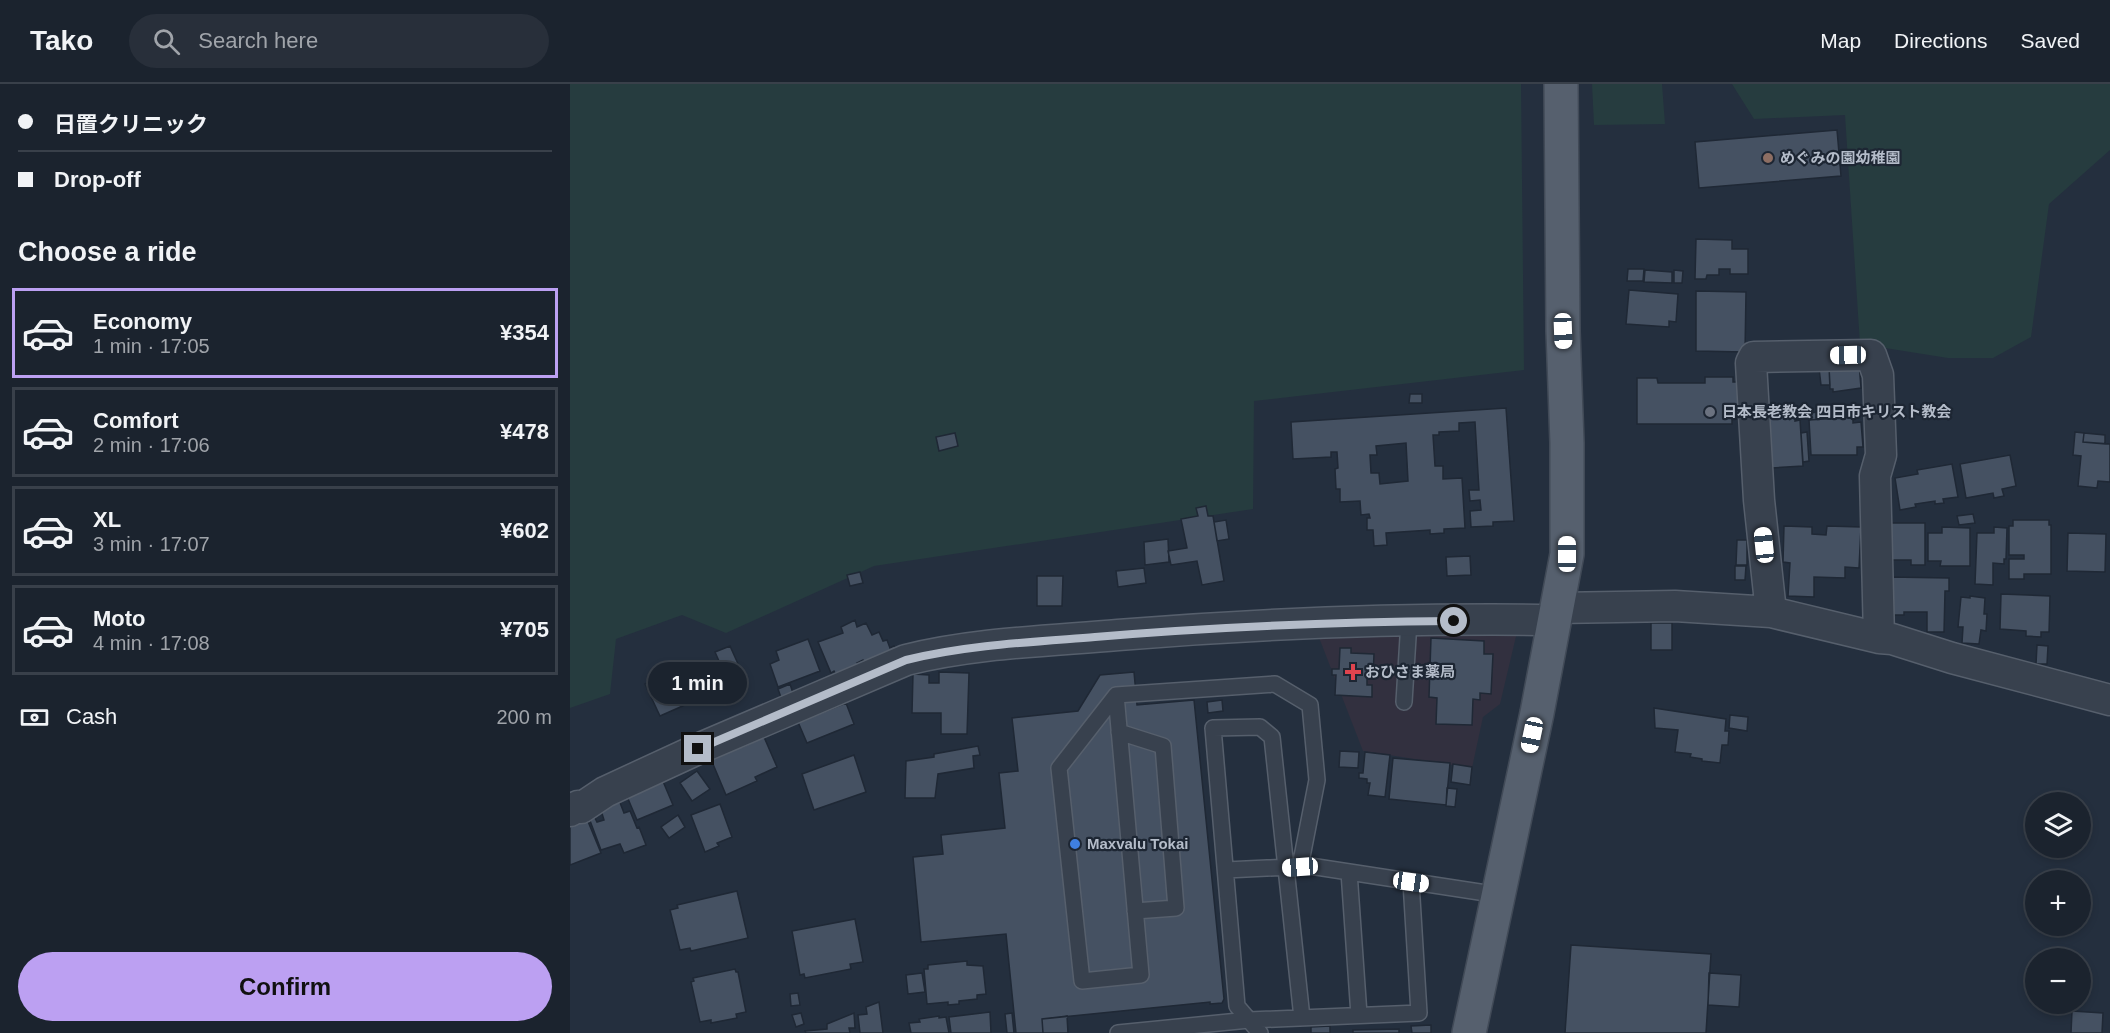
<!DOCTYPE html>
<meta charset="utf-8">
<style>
body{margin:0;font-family:Arial,"Noto Sans JP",sans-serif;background:#282f3a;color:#f1f3f6;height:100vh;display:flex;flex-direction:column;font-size:22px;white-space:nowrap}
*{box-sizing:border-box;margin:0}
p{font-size:20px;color:#a0a4aa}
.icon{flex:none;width:33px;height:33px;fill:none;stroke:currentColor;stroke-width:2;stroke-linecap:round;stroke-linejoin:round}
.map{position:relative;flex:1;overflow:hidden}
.details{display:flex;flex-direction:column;background:#1b232e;width:570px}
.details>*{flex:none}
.guide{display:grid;align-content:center;height:132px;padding:0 18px;background:#1b232e}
.fabs{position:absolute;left:1455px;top:708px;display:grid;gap:12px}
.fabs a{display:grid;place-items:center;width:66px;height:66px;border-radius:50%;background:#1b232e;box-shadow:0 3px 9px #0003,0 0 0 2px #39404a;font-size:30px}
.end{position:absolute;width:27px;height:27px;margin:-14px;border:8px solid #b4bcc9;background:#111;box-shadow:0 0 0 3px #111}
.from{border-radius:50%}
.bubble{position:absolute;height:42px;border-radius:21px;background:#1b232e;box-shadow:0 3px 9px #0003,0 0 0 2px #39404a;font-size:20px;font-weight:700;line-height:42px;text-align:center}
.car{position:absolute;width:18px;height:36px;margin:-18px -9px;border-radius:8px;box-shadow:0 0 4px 2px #0007;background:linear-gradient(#fff 24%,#345 0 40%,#fff 0 76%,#345 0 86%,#fff 0)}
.guide b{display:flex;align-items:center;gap:21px;height:57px;font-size:22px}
.guide b+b{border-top:2px solid #39404a}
.guide i{width:15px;height:15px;background:#f1f3f6}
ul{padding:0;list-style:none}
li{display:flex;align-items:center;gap:18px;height:90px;margin:0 12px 9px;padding:0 6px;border:3px solid #39404a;border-radius:0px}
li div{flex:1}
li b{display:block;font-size:22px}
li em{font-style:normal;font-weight:700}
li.on{border-color:#bca0f2}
li>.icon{width:54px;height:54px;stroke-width:1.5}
h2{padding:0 18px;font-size:27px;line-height:72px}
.pay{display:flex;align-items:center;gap:15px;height:66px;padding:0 18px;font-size:22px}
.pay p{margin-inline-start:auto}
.cta{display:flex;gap:12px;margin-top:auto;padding:12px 18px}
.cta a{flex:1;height:69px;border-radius:36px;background:#bca0f2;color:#111;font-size:24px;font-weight:700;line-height:69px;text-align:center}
header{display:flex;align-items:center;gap:36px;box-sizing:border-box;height:84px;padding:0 30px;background:#1b232e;border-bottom:2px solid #39404a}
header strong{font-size:28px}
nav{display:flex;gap:33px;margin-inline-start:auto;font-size:21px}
.search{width:420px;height:54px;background:#282f3a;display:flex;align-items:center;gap:15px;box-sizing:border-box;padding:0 21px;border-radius:33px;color:#a0a4aa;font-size:22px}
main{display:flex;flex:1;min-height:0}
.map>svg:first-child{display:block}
.medical{fill:#32303f}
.green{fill:#263c3f}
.building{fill:#455162;stroke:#1f2835;stroke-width:1.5;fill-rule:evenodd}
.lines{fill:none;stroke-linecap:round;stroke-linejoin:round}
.lane-casing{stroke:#565f6c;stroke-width:18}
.street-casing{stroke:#565f6c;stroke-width:33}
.primary-casing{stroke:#414a57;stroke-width:36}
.lane{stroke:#38414e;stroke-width:15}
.street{stroke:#38414e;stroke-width:30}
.primary{stroke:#56606e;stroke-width:33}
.route{stroke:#b4bcc9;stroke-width:8}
.education-dot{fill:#8d6e63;stroke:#1d2633;stroke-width:2}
.worship-dot{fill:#6b7280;stroke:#1d2633;stroke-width:2}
.health-dot{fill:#e0444e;stroke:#1d2633;stroke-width:2}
.shop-dot{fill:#3f7fe0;stroke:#1d2633;stroke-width:2}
.labels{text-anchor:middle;stroke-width:4.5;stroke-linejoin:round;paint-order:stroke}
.poi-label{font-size:15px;font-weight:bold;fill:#b4bcc9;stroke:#1d2633;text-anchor:start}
</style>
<header>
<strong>Tako</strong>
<div class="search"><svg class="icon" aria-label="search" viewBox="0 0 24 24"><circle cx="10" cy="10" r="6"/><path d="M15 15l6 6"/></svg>Search here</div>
<nav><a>Map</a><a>Directions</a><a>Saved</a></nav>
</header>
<main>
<section class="details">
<div class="guide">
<b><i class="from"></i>日置クリニック</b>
<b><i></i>Drop-off</b>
</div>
<h2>Choose a ride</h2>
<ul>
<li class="on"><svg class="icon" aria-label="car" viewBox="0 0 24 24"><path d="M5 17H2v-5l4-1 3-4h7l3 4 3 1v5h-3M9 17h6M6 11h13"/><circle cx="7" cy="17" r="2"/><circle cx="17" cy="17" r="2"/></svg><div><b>Economy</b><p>1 min · 17:05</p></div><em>¥354</em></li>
<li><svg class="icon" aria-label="car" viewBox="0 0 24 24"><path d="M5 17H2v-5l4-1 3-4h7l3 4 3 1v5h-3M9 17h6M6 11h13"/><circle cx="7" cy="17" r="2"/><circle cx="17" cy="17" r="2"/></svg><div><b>Comfort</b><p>2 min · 17:06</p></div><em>¥478</em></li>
<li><svg class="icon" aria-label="car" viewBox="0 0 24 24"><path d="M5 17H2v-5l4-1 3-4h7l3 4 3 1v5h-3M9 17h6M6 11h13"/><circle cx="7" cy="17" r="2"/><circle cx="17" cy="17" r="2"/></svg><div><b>XL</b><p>3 min · 17:07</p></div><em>¥602</em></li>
<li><svg class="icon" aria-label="car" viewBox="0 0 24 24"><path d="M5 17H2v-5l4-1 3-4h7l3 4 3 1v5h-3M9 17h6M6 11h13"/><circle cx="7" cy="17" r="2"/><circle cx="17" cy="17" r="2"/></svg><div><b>Moto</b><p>4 min · 17:08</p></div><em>¥705</em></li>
</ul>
<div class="pay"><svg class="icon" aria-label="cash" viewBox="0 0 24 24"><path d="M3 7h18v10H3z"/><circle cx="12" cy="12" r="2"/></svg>Cash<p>200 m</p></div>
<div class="cta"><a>Confirm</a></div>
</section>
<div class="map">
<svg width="1540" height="949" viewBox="0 0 1540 949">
<rect width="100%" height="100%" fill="#242f3e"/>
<path class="medical" d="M948 544 930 620 913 633 902 684 793 667 748 551Z"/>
<path class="green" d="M0 0H951L954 286 684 317 683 425 304 482 156 549 112 531 46 555 40 610 0 624Z
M1022 0H1092L1095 40 1024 41Z
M1162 0H1540V66L1479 120 1461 253 1423 274H1378L1290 260 1275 31 1184 35Z"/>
<path class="building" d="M1267 46 1271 92 1129 104 1125 58Z
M1126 155 1162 156V165H1178V190H1160V185H1149V191H1137L1136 195H1125Z
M1058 185H1074L1073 197H1057Z
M1075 186 1102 188V199L1074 198Z
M1104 186 1113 187 1112 199H1104Z
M1059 206 1108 210 1106 238 1099 237V243L1056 240Z
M1126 207 1176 208 1175 268 1126 267Z
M1289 279 1291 304 1263 308V305H1260L1259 281Z
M1259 283 1260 301H1251L1249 284Z
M1135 293H1163V298H1175V335H1162V340H1067V294H1087L1088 299H1135Z
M840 310H852V319H839Z
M936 324 944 437 923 438V442L901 443 900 427 911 426 910 416 900 417 899 406H909L905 338 889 339V347L869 348V351H863L865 382H873V395L892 394 895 444 874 445V449L860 450V446L816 449 817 461 804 462 803 446H797V434H800L799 430 791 431 790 417 770 418V405H766L765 385 768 384 767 368H761V373L723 375 721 338ZM836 359 838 397 810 400 809 389H801L800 371H807L806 362Z
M1282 325 1283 333 1239 336 1238 329Z
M1214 332V334L1225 333V337L1230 336 1233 382 1202 384 1198 333Z
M1283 333V339L1291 338 1293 363H1287V371H1241L1239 336Z
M1237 348 1239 377 1233 378 1231 349Z
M1505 348 1514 349 1513 358 1540 360V398L1528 397 1527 404 1508 402 1511 372 1503 371Z
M385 349 388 362 369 367 366 353Z
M1514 349 1535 351V360L1513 358Z
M1440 371 1446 402 1432 405 1434 412 1424 414 1423 409 1396 414 1390 380Z
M1382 380 1388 413 1373 415 1374 419 1365 420V417L1345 420 1346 423 1330 426 1325 394 1348 390 1347 386Z
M636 422 638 432H643L654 497 632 501 627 477 601 481 598 467 617 464 611 435 628 432 626 424Z
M1403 430 1405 439 1389 441 1387 432Z
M656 436 659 455 647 457 644 438Z
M1443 436H1479V441H1481V490H1454V495H1439V475H1454V471H1439V442H1443Z
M1320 439H1355V481H1341V476H1321Z
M1214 442 1242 443V450L1256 451 1257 442 1291 443 1289 484 1275 483V494L1244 493V513L1218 512 1220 479 1213 478Z
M1372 443 1400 444V482H1370L1371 477H1358V449H1372Z
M1424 443 1437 444 1436 475H1434V480L1423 479V501L1405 500 1407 449H1424Z
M1498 449 1536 450 1535 488 1497 487Z
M598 455 599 478 575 481 574 458Z
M1167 456H1177V481H1166Z
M900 472 901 491 877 492 876 473Z
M1165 482H1176L1175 496H1165Z
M574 484 576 499 548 503 546 487Z
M290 488 293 499 280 502 277 491Z
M467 492H493L492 522H467Z
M1319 493 1379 494V507H1375L1374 548H1357V528H1334V531H1322Z
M1431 510 1480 512 1479 548H1471V553L1456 552V547L1430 545Z
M1400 512 1415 514 1414 530H1417L1416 547 1411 546 1409 560 1392 559 1393 543H1388L1391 513 1400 514Z
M285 536 287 543 296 539 302 551 309 548 313 557 317 556 320 564 324 562 327 568 295 580 293 576 287 579 289 581 266 591 264 587 261 589 248 558 273 549 271 543Z
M1081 539H1102V566H1081Z
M861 554 914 557V570H923L921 610 910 609V616L903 615 902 641 866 640 867 614 859 613Z
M238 555 250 587 208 603 200 580 209 576 206 567Z
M1467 561 1478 562 1477 580H1466Z
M160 562 173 591 151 600 142 580 149 577 145 568Z
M770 564H781V569L804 570 803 592H797V601H802V613L765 611 766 591H762V585H769Z
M128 577 142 609 90 632 75 600Z
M369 588 399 589 397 650H371V629H342L343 590 359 591V599H369Z
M564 588 567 621 624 616 654 915 652 919 640 920V918L472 935 473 949H446L436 850 351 858 343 773 373 770 371 751 435 744 429 689 448 687 442 634 508 627 530 591Z
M220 600 225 615 213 619 208 605Z
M652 616 653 627 638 629 637 618Z
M276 619 284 640 237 659 228 638Z
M1084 624 1156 635 1155 647H1159L1158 661H1152L1150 679 1132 677V675L1120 673 1121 670 1105 668 1108 646 1085 644Z
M1160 631 1178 633 1177 647 1159 644Z
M194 653 207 683 185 693 187 697 156 711 140 673 170 659 172 663Z
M408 662 410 671 403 672 404 684 368 690 365 714H335L336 677 364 673V670Z
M770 667 789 668 788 684 769 683Z
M795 668 820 671 815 713 798 711 800 699H797V695L789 694V689H793Z
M284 671 296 708 244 726 232 690Z
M823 674 880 679 876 721 819 715Z
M883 680 902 683 900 701 881 698Z
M127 687 140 705 122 717 110 699Z
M92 695 103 721 67 736 56 710Z
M877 704 887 705 885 723 876 722Z
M49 716 54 729 60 727 67 744 69 743 76 761 54 769 50 760 31 766 19 734 24 732 27 738 34 736 30 723Z
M150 720 162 753 147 759 149 762 135 768 121 731Z
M108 731 115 743 99 754 91 743Z
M17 735 31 769 0 781V743Z
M167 807 178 854 121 867 120 864 110 866 100 826 108 824 107 821Z
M285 835 293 878 280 880 281 885 235 894 234 890 230 891 222 847Z
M1001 861 1141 870 1136 949H995Z
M397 877V881L413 882 416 910 407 911V915L389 917V920L378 921V918L357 920 354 885H358V881Z
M165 885 166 888H168L176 928 166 930 167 934 141 939V936L130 938 121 898 124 897 123 894Z
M352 889 355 908 338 910 336 891Z
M1139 889 1171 891 1169 923 1138 921Z
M228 909 230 921 221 922 220 910Z
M309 918 313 949H290L288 931 297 930 296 923Z
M1502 927 1533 929 1532 949H1501Z
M420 928 421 949H381L379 933Z
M231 929 234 940 226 943 222 931Z
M284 929 285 944H279L280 949H236L235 947 257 945V940Z
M442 929 444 949H437L435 930Z
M369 932V934L376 933 379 949H341L339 939 350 938 349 935Z
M497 932 498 949H473L472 935Z
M861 941V949H842L841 942Z
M760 942V949H741V943Z
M829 945V949H783V946Z"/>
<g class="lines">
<defs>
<path id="lane" d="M546 611 571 891 512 897 489 684 546 611 705 600 740 621 747 696 730 783
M834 618 839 537
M549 648 593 662 606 824 565 827
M656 786 740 782 929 811
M779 788 789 931
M548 949 679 936 849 929 841 798
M690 949 667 922 643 644 690 643 702 653 732 934"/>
<path id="street" d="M987 524 1105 522 1201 528 1309 554 1322 555 1382 574 1540 616
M1201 528 1189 416 1181 279 1184 273 1301 271 1308 291 1311 371 1305 392 1309 554
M0 727 8 722 11 724 35 708 128 665 336 576C405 559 477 557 548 551 693 539 840 534 985 536"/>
<path id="primary" d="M899 949 967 629 997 470V359L993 247 991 0"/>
</defs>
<use href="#lane" class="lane-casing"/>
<use href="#street" class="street-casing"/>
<use href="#primary" class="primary-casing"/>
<use href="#lane" class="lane"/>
<use href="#street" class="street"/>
<use href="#primary" class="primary"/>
</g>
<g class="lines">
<path class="route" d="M128 665 336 576C397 561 462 558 525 553 644 543 764 538 884 537"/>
</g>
<circle class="education-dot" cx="1198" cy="74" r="6"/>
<circle class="worship-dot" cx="1140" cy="328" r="6"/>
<path class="health-dot" d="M780 579h6v6h6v6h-6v6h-6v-6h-6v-6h6z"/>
<circle class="shop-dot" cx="505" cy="760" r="6"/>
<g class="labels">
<g class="poi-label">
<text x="1210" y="79">めぐみの園幼稚園</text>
<text x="1152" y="333">日本長老教会 四日市キリスト教会</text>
<text x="795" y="593">おひさま薬局</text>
<text x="517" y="765">Maxvalu Tokai</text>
</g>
</g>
</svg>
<div class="fabs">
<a><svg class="icon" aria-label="layers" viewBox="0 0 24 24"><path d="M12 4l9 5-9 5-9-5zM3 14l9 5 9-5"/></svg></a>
<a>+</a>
<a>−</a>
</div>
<i class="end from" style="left:884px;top:537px"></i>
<i class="end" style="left:128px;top:665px"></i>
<div class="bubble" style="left:78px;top:578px;width:99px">1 min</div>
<i class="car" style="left:993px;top:247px;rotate:178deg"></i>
<i class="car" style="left:1278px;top:271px;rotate:269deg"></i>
<i class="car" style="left:1194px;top:461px;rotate:354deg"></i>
<i class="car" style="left:997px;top:470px;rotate:0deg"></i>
<i class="car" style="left:962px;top:651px;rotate:192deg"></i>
<i class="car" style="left:730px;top:783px;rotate:266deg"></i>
<i class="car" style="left:841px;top:798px;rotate:98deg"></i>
</div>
</main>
